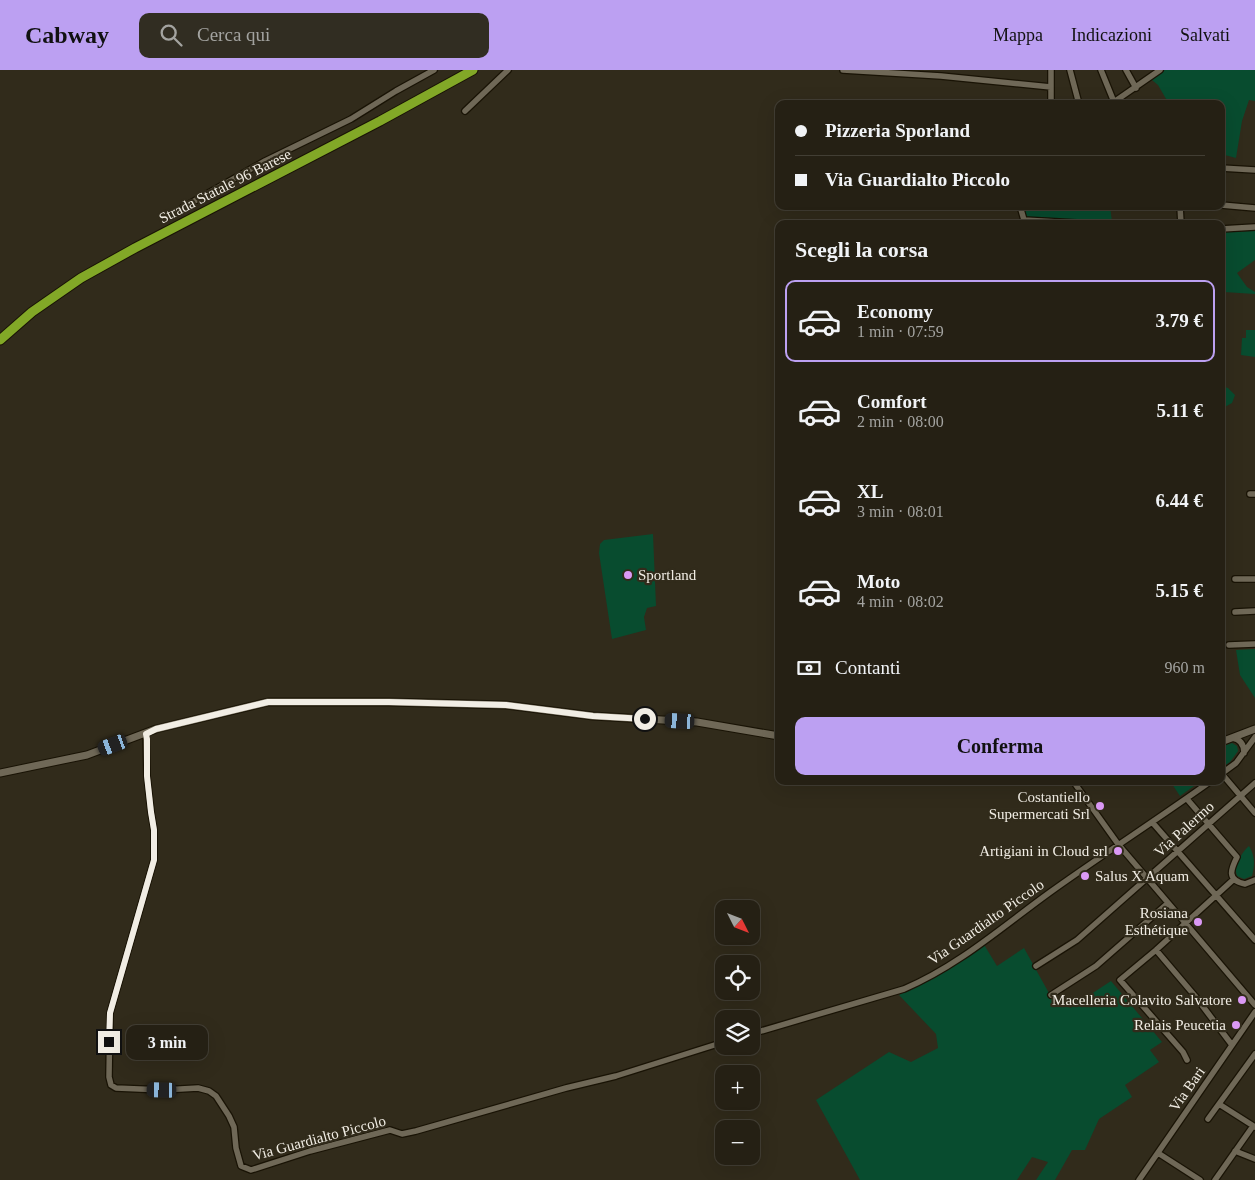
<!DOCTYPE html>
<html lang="it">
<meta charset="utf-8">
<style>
body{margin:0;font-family:Georgia,serif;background:#312d22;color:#f1f3f6;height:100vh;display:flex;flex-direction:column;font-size:19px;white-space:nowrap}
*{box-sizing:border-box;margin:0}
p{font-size:16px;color:#a3a3a0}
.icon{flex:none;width:28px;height:28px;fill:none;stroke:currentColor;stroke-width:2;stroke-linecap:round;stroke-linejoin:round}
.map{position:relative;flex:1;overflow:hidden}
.side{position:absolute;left:775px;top:150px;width:450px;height:565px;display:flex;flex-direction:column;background:#252014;border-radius:10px;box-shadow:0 5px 20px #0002,0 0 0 1px #423e34}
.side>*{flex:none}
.guide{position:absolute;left:775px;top:30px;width:450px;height:110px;border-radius:10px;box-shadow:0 5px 20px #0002,0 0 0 1px #423e34;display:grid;align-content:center;height:110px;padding:0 20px;background:#252014}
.needle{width:32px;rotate:132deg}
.fabs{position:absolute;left:715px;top:830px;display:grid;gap:10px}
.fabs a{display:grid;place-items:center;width:45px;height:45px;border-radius:10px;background:#252014;box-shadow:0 5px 20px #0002,0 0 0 1px #423e34;font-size:25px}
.end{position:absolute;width:22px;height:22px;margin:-11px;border:6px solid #f1ede4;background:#111;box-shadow:0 0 0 2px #111}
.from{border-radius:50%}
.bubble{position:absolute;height:35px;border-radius:10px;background:#252014;box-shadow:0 5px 20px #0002,0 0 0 1px #423e34;font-size:16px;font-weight:700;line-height:35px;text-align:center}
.car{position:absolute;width:15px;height:30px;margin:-15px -8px;border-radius:6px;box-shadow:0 0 4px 1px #0007;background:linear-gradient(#222 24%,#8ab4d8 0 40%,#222 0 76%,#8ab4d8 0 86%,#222 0)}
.guide b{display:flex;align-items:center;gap:18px;height:48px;font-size:19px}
.guide b+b{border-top:1px solid #423e34}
.guide i{width:12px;height:12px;background:#f1f3f6}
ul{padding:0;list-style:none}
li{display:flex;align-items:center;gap:15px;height:82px;margin:0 10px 8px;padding:0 10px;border:2px solid transparent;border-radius:10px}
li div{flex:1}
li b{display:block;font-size:19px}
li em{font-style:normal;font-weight:700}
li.current{border-color:#bca0f2}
li>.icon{width:45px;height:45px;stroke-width:1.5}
h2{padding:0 20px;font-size:22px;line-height:60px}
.pay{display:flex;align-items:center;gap:12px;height:55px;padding:0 20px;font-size:19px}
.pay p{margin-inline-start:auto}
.action{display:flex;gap:10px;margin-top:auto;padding:10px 20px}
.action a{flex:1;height:58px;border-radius:10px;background:#bca0f2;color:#111;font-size:20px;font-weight:700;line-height:58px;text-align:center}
header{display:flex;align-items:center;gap:30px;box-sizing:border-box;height:70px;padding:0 25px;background:#bca0f2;color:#111}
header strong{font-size:24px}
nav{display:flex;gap:28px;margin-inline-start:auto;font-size:18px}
.search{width:350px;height:45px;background:#312d22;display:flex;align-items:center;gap:12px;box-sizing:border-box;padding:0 18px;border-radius:10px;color:#a3a3a0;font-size:19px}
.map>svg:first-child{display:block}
.green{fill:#084c2f}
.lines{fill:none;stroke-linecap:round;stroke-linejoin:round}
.minor-casing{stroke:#191305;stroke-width:8}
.tertiary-casing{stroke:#191305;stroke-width:9}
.trunk-casing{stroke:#191305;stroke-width:11}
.minor{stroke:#6f6857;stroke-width:5.5}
.tertiary{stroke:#6f6857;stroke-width:7}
.trunk{stroke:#82a827;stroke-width:9}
.route{stroke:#f1ede4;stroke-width:6}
.poi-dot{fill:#db99f5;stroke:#312b1b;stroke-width:2}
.labels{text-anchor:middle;stroke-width:4.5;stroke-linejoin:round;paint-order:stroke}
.street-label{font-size:15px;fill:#f1ede4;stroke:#312b1b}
.poi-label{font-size:15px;fill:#f1ede4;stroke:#312b1b;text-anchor:end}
</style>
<header>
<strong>Cabway</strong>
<div class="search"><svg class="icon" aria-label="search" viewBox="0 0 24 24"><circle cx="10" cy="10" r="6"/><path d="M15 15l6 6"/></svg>Cerca qui</div>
<nav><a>Mappa</a><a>Indicazioni</a><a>Salvati</a></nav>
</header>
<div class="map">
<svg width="1255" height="1110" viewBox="0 0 1255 1110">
<rect width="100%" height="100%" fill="#312b1b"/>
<path class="green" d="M1164 0H1255V31L1249 30 1242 51 1236 88 1221 84V34H1169L1158 15 1152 10Z
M1022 136H1110L1112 152 1026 149Z
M1255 161V190L1237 203 1247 217 1255 222V224L1224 222V164L1225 162Z
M1246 260H1255V287L1241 285 1242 268H1246Z
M1225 317 1228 318 1235 325 1232 333 1221 339V323H1225Z
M653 464 656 536 647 538 644 547 646 560 612 569 599 483 600 474 604 470Z
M1255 579V628L1240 605 1236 580Z
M1232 673 1237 676 1238 681 1230 692 1221 698V677Z
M1170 711H1201L1180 726Z
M1249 776C1255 786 1255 794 1252 806L1244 809 1237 806 1235 798C1239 789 1242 782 1249 776Z
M983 873 997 896 1024 878 1055 934 1064 929 1070 938 1111 911 1162 972 1150 980 1159 992 1125 1015 1132 1027 1099 1049 1085 1080H1072L1055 1110H1036L1048 1092 1032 1087 1017 1110H860L816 1030 889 982 911 992 938 978 936 964 899 925Z"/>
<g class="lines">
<defs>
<path id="minor" d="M843 0 941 6 1051 17
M1070 0 1079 34
M1101 0 1114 32
M1126 0 1136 18
M1051 34V0
M1111 34 1160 0
M465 41 508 0
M1221 98 1255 100
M1221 135 1255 138
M1020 136 1024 150 1094 154
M1180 136 1181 154
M182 138 265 91 351 49 396 21 434 0
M1221 159 1255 157
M1221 250 1222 268
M1250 424H1255
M1235 509H1255
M1235 542 1255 541
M1229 575 1255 574
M146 663 147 706 151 742 154 760V790L110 943 109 1007 111 1015 116 1018 163 1020 198 1018 209 1021 216 1026 229 1046 234 1057 236 1078 241 1096 251 1100 310 1081 390 1060 402 1064 416 1061 566 1018 616 1006 724 972
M1232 668C1241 669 1244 675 1244 683
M1221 704 1236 693 1255 667
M1222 704 1255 743
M1073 711 1118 774 1255 935
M1187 729 1237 787C1231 799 1226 810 1245 814L1255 810
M1152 752 1255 870
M1156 880 1195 926 1232 975
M1036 896 1077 870 1255 713
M1051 925 1096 896 1168 833
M751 964 904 919C958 896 1002 857 1049 823 1102 785 1158 749 1211 711
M1187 990 1183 982 1120 910 1156 880 1234 809
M1219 1034 1255 1057
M1208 1049 1255 984
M1235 1081 1255 1089
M1158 1083 1200 1110
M1139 1110 1255 942
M1215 1110 1253 1056"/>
<path id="tertiary" d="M1221 672 1255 659
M0 703 87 685 156 659 268 632H389L506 635 593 646 697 652 779 666
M993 711H1003"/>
<path id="trunk" d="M0 270 32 242 81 208 135 178 380 51 473 0"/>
</defs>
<use href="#minor" class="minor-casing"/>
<use href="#tertiary" class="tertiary-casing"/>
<use href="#trunk" class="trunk-casing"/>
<use href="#minor" class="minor"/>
<use href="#tertiary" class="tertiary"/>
<use href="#trunk" class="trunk"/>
</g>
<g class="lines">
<path class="route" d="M109 972 110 943 154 790V760L151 742 147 706V669L146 664 156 659 268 632H389L506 635 593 646 645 649"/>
</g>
<g class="poi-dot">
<circle cx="628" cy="505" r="5"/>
<circle cx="1100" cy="736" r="5"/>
<circle cx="1118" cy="781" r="5"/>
<circle cx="1085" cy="806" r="5"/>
<circle cx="1198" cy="852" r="5"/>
<circle cx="1242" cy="930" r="5"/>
<circle cx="1236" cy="955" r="5"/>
</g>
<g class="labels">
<g class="street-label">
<text transform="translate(225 116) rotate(-27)" y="5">Strada Statale 96 Barese</text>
<text transform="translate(1184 759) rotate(-42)" y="5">Via Palermo</text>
<text transform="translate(986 852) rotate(-35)" y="5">Via Guardialto Piccolo</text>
<text transform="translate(1187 1019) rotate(-55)" y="5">Via Bari</text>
<text transform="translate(319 1068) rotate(-15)" y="5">Via Guardialto Piccolo</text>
</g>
<g class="poi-label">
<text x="638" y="510" text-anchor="start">Sportland</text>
<text x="1090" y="732">Costantiello<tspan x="1090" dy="17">Supermercati Srl</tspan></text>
<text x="1108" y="786">Artigiani in Cloud srl</text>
<text x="1095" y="811" text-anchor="start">Salus X Aquam</text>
<text x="1188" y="848">Rosiana<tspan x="1188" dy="17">Esthétique</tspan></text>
<text x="1232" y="935">Macelleria Colavito Salvatore</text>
<text x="1226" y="960">Relais Peucetia</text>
</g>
</g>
</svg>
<div class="fabs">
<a><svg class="needle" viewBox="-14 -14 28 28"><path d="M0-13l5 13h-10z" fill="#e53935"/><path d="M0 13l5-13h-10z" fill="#a3a3a0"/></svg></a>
<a><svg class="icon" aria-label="locate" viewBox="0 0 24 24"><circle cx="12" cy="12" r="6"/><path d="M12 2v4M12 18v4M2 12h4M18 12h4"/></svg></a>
<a><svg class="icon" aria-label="layers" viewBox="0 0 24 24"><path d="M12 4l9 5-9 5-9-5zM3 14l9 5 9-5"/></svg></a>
<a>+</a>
<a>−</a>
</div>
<i class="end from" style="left:645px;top:649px"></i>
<i class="end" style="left:109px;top:972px"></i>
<div class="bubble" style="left:126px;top:955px;width:82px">3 min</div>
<i class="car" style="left:680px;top:651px;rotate:273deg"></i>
<i class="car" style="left:113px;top:675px;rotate:250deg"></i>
<i class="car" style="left:162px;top:1020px;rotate:271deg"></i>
<div class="guide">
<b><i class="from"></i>Pizzeria Sporland</b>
<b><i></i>Via Guardialto Piccolo</b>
</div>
<section class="side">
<h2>Scegli la corsa</h2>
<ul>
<li class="current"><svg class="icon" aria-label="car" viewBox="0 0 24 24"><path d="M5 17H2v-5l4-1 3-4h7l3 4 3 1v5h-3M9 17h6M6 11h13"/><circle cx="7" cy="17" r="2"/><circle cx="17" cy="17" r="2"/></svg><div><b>Economy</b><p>1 min · 07:59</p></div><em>3.79 €</em></li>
<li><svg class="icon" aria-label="car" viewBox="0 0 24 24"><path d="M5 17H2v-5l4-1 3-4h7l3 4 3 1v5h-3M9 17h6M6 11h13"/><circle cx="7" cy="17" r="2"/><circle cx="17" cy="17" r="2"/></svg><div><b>Comfort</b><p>2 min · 08:00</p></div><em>5.11 €</em></li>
<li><svg class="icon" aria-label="car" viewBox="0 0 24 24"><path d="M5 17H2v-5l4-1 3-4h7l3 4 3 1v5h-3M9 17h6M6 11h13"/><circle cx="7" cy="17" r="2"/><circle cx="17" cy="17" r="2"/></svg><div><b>XL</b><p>3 min · 08:01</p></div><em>6.44 €</em></li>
<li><svg class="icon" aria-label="car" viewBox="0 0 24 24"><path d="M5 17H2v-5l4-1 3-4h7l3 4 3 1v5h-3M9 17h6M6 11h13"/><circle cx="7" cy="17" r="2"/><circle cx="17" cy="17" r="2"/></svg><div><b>Moto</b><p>4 min · 08:02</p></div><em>5.15 €</em></li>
</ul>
<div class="pay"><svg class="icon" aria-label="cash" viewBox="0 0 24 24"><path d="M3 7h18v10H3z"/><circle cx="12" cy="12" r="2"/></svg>Contanti<p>960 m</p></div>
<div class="action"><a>Conferma</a></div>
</section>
</div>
